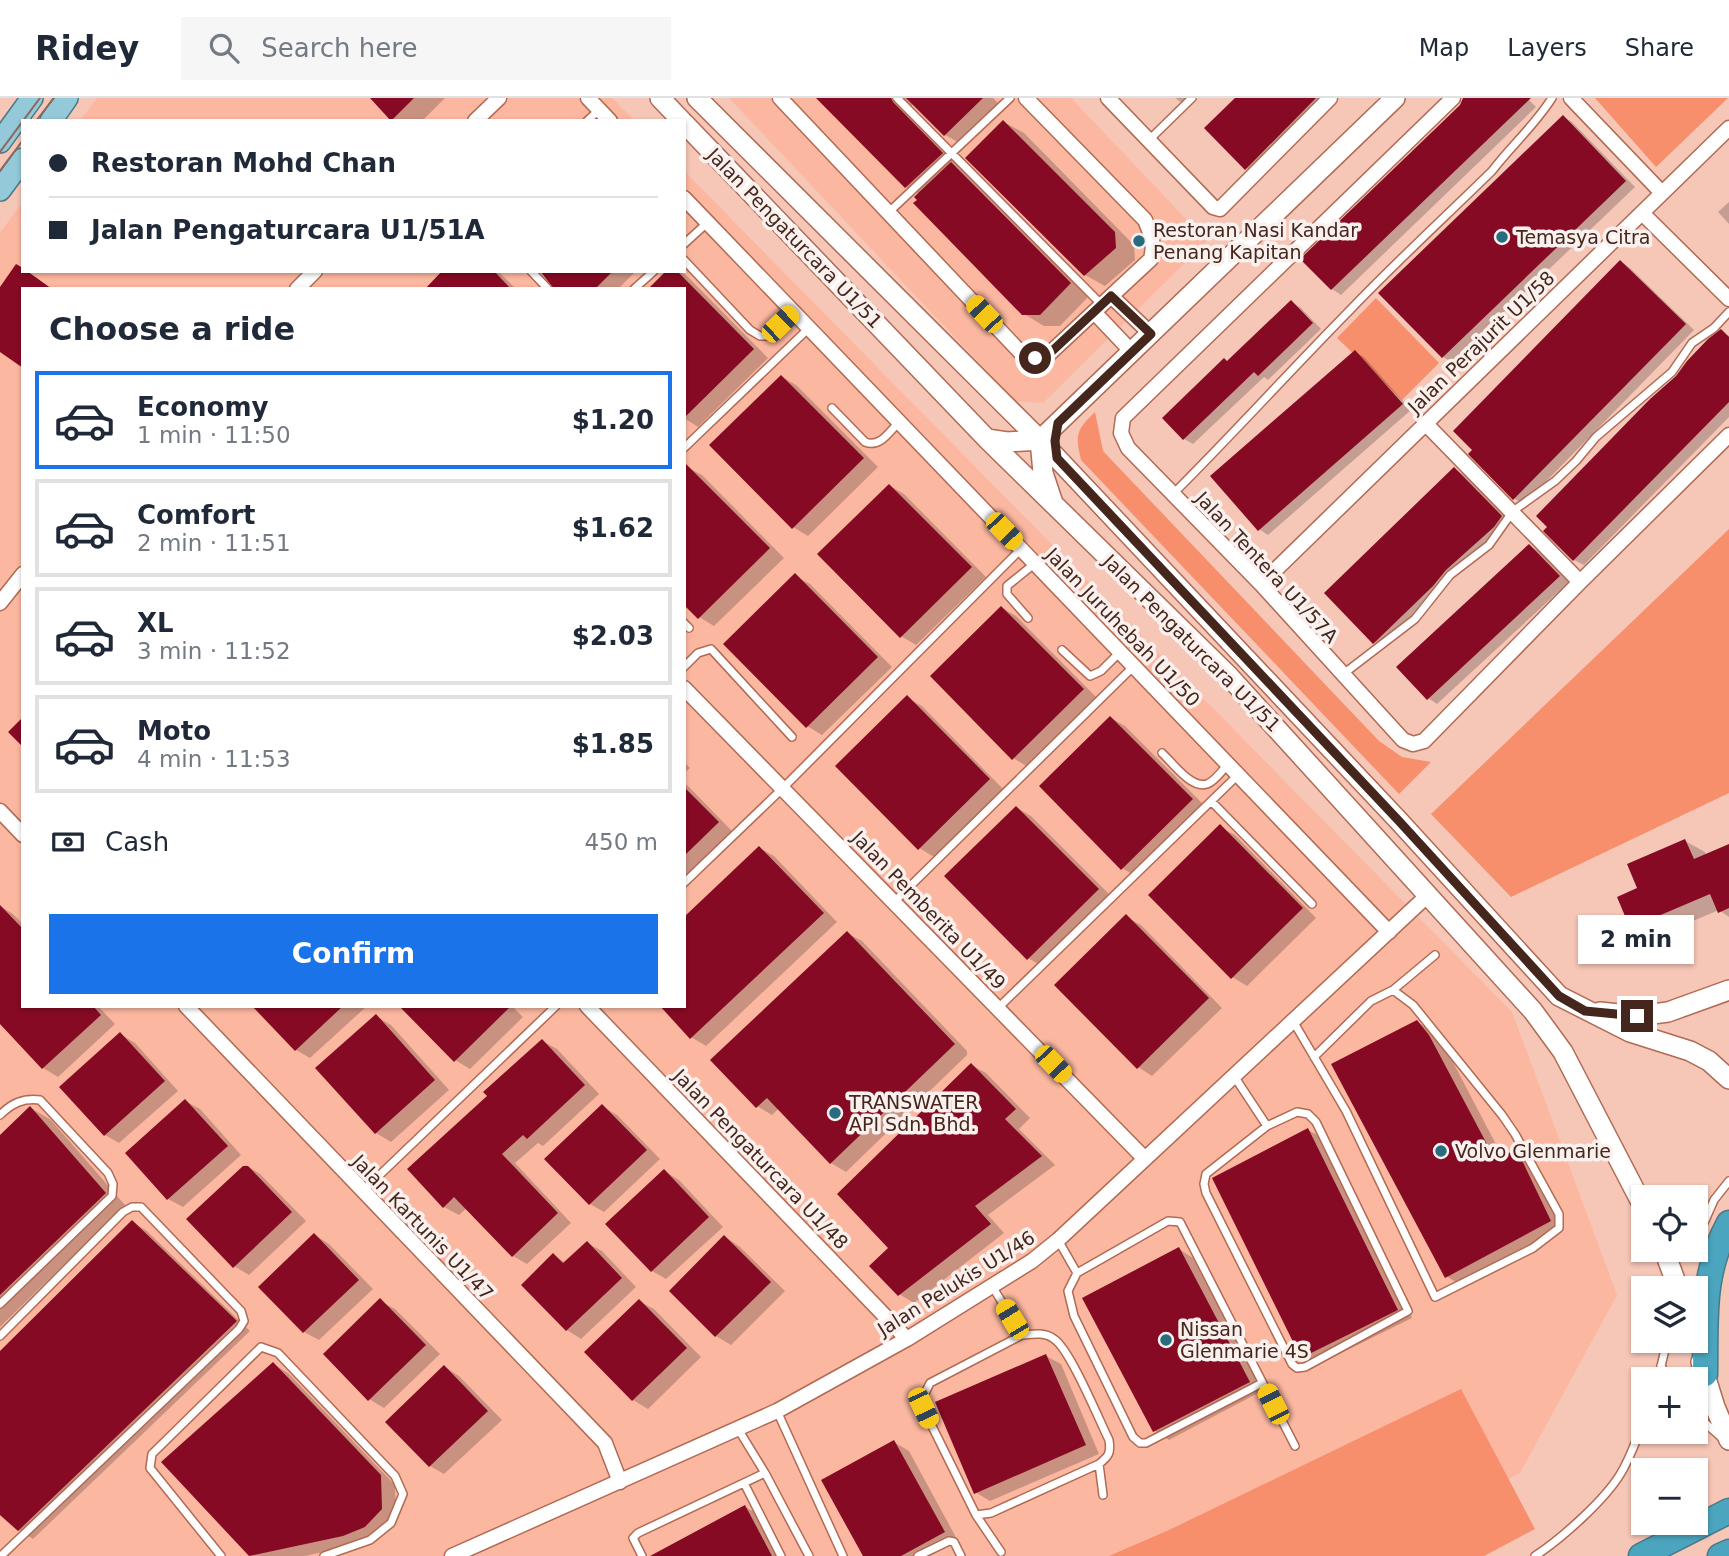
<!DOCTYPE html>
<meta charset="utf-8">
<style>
body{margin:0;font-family:"DejaVu Sans",sans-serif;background:#f6f6f7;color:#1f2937;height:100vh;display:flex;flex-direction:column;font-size:26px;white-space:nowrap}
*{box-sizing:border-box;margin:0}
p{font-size:23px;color:#747a83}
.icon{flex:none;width:38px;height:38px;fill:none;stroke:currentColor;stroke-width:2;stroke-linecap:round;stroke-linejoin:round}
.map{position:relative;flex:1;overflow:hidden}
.sheet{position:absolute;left:21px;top:189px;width:665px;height:721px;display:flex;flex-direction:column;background:#fff;border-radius:0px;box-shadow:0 2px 5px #0004}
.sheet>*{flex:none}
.hud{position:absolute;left:21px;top:21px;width:665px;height:154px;border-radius:0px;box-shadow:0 2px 5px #0004;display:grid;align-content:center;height:154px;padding:0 28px;background:#fff}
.controls{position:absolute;left:1631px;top:1087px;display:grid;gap:14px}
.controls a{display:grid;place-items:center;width:77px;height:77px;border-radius:0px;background:#fff;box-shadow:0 2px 5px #0004;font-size:35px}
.end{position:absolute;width:32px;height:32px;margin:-16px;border:9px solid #44261c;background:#fff;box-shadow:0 0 0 4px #fff}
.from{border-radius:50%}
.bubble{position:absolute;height:49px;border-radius:0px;background:#fff;box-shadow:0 2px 5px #0004;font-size:23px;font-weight:700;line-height:49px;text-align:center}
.car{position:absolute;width:21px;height:42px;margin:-21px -10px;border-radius:9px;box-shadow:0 0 5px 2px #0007;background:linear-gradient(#f5c518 24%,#345 0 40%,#f5c518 0 76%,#345 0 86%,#f5c518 0)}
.hud b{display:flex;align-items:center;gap:24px;height:66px;font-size:26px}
.hud b+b{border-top:2px solid #e0e1e3}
.hud i{width:18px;height:18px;background:#1f2937}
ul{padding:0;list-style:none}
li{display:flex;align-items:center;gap:21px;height:98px;margin:0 14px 10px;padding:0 14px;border:4px solid #e0e1e3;border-radius:0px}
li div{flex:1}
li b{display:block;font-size:26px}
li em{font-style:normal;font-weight:700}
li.active{border-color:#1a73e8}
li>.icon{width:63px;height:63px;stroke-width:1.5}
h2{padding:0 28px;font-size:32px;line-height:84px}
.pay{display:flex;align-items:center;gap:18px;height:77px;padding:0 28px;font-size:26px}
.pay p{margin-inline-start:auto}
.primary-button{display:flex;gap:14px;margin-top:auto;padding:14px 28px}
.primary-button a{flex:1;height:80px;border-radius:0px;background:#1a73e8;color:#fff;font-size:28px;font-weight:700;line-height:80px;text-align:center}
header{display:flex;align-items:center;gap:42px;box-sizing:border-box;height:98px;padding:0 35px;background:#fff;border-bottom:2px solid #e0e1e3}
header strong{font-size:33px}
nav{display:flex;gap:38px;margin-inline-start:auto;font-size:24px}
.search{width:490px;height:63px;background:#f6f6f7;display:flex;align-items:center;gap:18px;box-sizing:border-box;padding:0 24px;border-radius:0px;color:#747a83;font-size:26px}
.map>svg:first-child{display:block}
.built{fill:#fcb7a0;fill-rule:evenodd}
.green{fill:#f78f6c}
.shadow{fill:#0003}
.building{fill:#860a23}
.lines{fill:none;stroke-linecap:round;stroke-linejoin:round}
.lane-casing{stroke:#b16a53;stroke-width:10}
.street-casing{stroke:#b16a53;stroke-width:17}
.secondary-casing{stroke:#b16a53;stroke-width:22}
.primary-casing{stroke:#497986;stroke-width:24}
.highway-casing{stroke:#497986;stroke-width:27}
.lane{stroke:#fff;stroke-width:7}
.street{stroke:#fff;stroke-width:14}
.secondary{stroke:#fff;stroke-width:19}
.primary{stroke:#93c9d9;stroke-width:21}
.highway{stroke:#4ba5bf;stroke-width:24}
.tram{stroke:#8d685c;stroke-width:2}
.route{stroke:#44261c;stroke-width:9}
.poi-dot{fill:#2a6c7f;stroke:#faf1ef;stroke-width:2.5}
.labels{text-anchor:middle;stroke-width:7;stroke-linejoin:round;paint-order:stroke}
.poi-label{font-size:19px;fill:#44261c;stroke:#faf1ef;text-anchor:start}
.street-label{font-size:19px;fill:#44261c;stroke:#faf1ef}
</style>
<header>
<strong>Ridey</strong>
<div class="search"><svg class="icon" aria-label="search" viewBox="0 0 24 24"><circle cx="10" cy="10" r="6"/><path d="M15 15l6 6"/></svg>Search here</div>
<nav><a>Map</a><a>Layers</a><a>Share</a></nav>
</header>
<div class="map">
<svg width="1729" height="1458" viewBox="0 0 1729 1458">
<rect width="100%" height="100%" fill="#f6c6b7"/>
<path class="built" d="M97 0H612L635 23H80Z
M729 0H1071L1207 143 1043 305 1015 303Z
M684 73 1512 914 1617 1197 1520 1375 1359 1458H0V135L23 103V173H684ZM23 191H684V908H23Z"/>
<path class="green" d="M1595 0H1728L1656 69Z
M1376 200 1439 265 1402 302 1337 240Z
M1095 314 1103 353 1379 643 1402 659 1431 664 1399 696 1081 362C1075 337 1076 332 1095 314Z
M1729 431V695L1511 799 1431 716Z
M1461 1291 1535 1431 1484 1458H1109L1169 1432Z"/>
<path class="shadow" d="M372 0H445L422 23H393Z
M818 0H993L1003 10 965 48 945 37 914 6 912 7V17L962 67 959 70 972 77 1090 197 1060 228H1044L1024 216 919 96 906 89Z
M1175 0H1197L1188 9Z
M1237 0H1331L1256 76 1246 70Z
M1465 0H1527L1536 9 1341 197 1332 191Z
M1563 19 1572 24 1635 89 1452 264 1443 259Z
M1004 24 1024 35 1134 147 1135 162 1105 188 1085 177Z
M1729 104V126L1718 114Z
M1621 164 1630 170 1694 232 1524 406 1515 401 1471 356Z
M445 173H498L516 191H427Z
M542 173H636L618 191H557Z
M668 173H678L687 178 768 260 698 329 684 320V191Z
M1291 204 1301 210 1321 231 1268 282 1264 279 1193 346 1184 341 1228 265Z
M1721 234 1729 238V319L1584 467 1574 462 1546 433 1678 280Z
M1355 254 1364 259 1411 312 1268 437 1259 431Z
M782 279 796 287 878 369 808 438 793 429Z
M687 369 702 377 784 460 714 528 699 519Z
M1455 371 1464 377 1511 424 1503 435 1456 477 1440 496 1383 550 1374 544Z
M890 388 904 396 986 479 916 547 901 538Z
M1529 448 1539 453 1569 484 1437 606 1428 600Z
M795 478 810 486 892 569 822 637 807 628Z
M1002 510 1016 518 1098 601 1028 669 1013 660Z
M907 600 922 608 1003 691 934 759 919 750Z
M1111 620 1125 628 1207 710 1137 779 1122 770Z
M684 664 690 670 684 675Z
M684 684 732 733 684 780Z
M1017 710 1031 718 1113 800 1043 869 1028 860Z
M1220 729 1235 737 1316 820 1247 888 1232 879Z
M1685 743 1705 754 1706 758 1729 748V819L1719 812 1652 840 1632 829 1639 791Z
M759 750 774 758 837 824 706 948 691 939 684 908Z
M0 808 13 816 23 826V908H98L115 926 58 979 43 970 0 925Z
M1126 819 1141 827 1222 910 1152 978 1138 969Z
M847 835 862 843 967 953V957L846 1074 831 1065 779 1010 772 1017 757 1008Z
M256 908H367L310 960 296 952Z
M401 908H512L523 919 470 971 455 962Z
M376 918 391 927 449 992 391 1044 376 1035Z
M1417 924 1432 933 1444 947 1500 1054 1519 1060 1535 1068 1564 1132 1461 1187 1446 1178Z
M120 936 135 945 178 993 119 1045 105 1037Z
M542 943 557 951 599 996 543 1048 538 1045 515 1065 571 1125 527 1166 513 1158 467 1110 459 1117 444 1109Z
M971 967 986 975 1030 1020 1019 1031 1055 1067 988 1117 1004 1135 914 1205 899 1196 891 1150Z
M185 1003 200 1011 241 1057 183 1109 168 1101Z
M602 1008 617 1017 660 1061 604 1114 590 1106Z
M31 1010 51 1022 125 1107 0 1229V1040Z
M1308 1032 1323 1040 1412 1220 1317 1267 1302 1259Z
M246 1067 260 1076 306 1123 249 1177 234 1168 189 1121Z
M664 1073 679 1082 723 1129 666 1181 652 1173Z
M132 1124 147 1133 250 1233 33 1441 19 1432 0 1414V1255Z
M315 1137 329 1146 373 1191 319 1242 304 1234Z
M725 1139 739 1148 785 1193 731 1247 716 1238 671 1193Z
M587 1145 602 1153 636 1189 581 1241 567 1232 554 1158 566 1165Z
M1179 1151 1193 1160 1264 1292 1169 1342 1155 1333Z
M380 1203 395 1211 440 1256 384 1310 369 1301Z
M639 1203 654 1211 701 1259 648 1311 633 1302 586 1254Z
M1046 1258 1061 1266 1099 1356 990 1403 975 1394Z
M273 1266 288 1275 395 1387 396 1419 380 1437 359 1446 305 1458H251L164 1364Z
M445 1269 459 1278 502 1322 444 1376 430 1368Z
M894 1344 909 1353 958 1443 930 1458H865Z
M745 1409 760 1417 781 1458H672Z"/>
<path class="building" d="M370 0H414L391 23Z
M816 0H891L893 4 943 55 905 90Z
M906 0H983L944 38Z
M1235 0H1316L1245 72 1204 30Z
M1463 0H1531L1331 192 1300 161 1460 7Z
M1563 17 1626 83 1442 260 1378 195Z
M1003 22 1115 134 1116 150 1084 178 965 60Z
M951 64 1071 185 1040 217H1022L913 105 917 102 914 99Z
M1620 162 1686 226 1513 402 1468 356 1472 352 1453 333Z
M16 166 23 170V173H27L52 191H23V270L0 254V189Z
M442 173H494L511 191H425Z
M540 173H613L595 191H554Z
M666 173H677L754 251 684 320V191H648Z
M1291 202 1313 225 1258 278 1254 274 1183 342 1162 320 1224 260 1227 263Z
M1721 231 1729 239V304L1573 463 1543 433 1547 429 1536 418 1650 301 1676 278 1687 263 1708 241Z
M1355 252 1403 306 1258 433 1210 378Z
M781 277 864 360 792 431 709 347Z
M684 364 770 450 698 521 684 507Z
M1454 369 1502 418 1494 429 1446 472 1433 488 1373 546 1324 495Z
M889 386 972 469 900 540 817 456Z
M1529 446 1560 478 1427 602 1396 569Z
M795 475 878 559 806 630 723 546Z
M1001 508 1084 591 1012 662 930 578Z
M907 597 990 681 918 752 835 668Z
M1110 618 1193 701 1121 772 1039 688Z
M23 619V649L8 634Z
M684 689 719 724 684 758Z
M1016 708 1099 791 1027 862 944 778Z
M1220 726 1303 810 1231 881 1148 797Z
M1685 741 1694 761 1729 746V810L1718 815 1710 796 1630 830 1617 799 1637 790 1627 766Z
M759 748 824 815 690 941 660 908H684V819Z
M0 807 23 831V908H93L101 917 42 971 0 926Z
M1126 816 1209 900 1137 971 1054 887Z
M847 833 955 946 830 1066 767 1000 756 1010 710 962Z
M252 908H343L295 953Z
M399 908H511L454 964Z
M376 916 435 982 375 1036 315 970Z
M1417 922 1429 937 1488 1048 1520 1058 1551 1123 1445 1180 1331 966Z
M120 934 165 983 104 1038 59 989Z
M542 941 585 987 527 1041 523 1037 502 1056 558 1115 512 1159 454 1099 443 1110 407 1071 487 998 483 994Z
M971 965 1016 1011 1005 1021 1042 1058 975 1108 991 1126 898 1198 869 1168 888 1150 837 1096Z
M185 1001 228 1048 167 1102 125 1055Z
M602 1006 647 1052 589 1107 544 1061Z
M30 1008 106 1095 0 1197V1037Z
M1308 1030 1398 1212 1301 1260 1212 1080Z
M243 1068H248L292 1114 233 1170 186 1121Z
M664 1071 709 1119 651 1174 605 1126Z
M132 1122 237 1223 18 1433 0 1417V1253Z
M314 1135 359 1182 303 1235 258 1189Z
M724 1137 771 1184 715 1239 669 1193Z
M587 1143 622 1180 566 1233 521 1187 553 1155 563 1165Z
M1179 1149 1250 1284 1153 1334 1082 1200Z
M380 1200 426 1247 368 1303 323 1256Z
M639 1201 687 1250 632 1303 584 1254Z
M1046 1256 1086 1347 974 1396 935 1304Z
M273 1264 381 1377 382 1411 365 1429 343 1438 249 1458 161 1364Z
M444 1267 488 1313 429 1369 385 1324Z
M894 1342 945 1434 901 1458H863L821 1382Z
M745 1407 772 1458H650Z"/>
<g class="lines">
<defs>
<path id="lane" d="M897 0 1102 207
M587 23 599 12
M1149 42 1192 0
M889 114 1010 0
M684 146 707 125
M684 162 750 232 760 238H768L793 214
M531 173 548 191
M634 191 654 173
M832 310 865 344C880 350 889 334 899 324
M684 350 809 230
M1173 396C1234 335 1291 272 1351 211 1396 164 1445 119 1492 73 1511 48 1535 27 1552 0
M1028 520 1007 496V488L1034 466
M684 525 689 530
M1062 552 1090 578 1101 573 1120 554
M684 569 698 555 711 551 792 639
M1342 577 1415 521 1450 477 1489 447 1513 413 1555 383 1576 363 1596 339 1672 274 1692 245 1714 230 1729 214
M1162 655C1173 665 1191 691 1207 686 1215 683 1222 673 1227 667
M1212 704 1312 806
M684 785 783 690 1021 451
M894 804 1134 568
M998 910 1238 677
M1293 923 1346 1013 1435 1199 1533 1150 1559 1130V1116L1515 1036 1502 1017 1413 907 1393 892
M1314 959 1371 903 1393 892 1435 857
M1234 978 1267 1028
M1297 1014 1308 1016 1316 1024 1408 1213 1305 1269 1297 1270 1292 1266 1206 1095 1204 1086 1206 1076 1267 1028Z
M0 1017C12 1005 23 1000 40 1002L108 1075 113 1086 112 1098 0 1206
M363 1093 556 908
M1058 1142 1077 1175 1168 1123 1180 1124 1295 1348
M1696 1143 1714 1102 1729 1083
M1692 1154 1693 1152
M1077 1175 1068 1193 1074 1218 1133 1339 1140 1345H1146L1262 1285
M992 1188 1022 1237C1033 1236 1045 1234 1054 1241 1070 1251 1099 1322 1109 1342 1111 1355 1109 1358 1099 1366L991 1415 976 1417 923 1310V1299L930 1285 1022 1237
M0 1238 123 1114 132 1109H141L241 1213 244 1223 239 1231 1 1458
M1661 1268 1669 1281
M1658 1281 1667 1243
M777 1313 843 1458
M1696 1317 1721 1339
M738 1331 765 1375 809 1458
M1099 1366 1103 1397
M744 1385 781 1458
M976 1417 1001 1454
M221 1458 150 1370 152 1356 261 1249 278 1255 395 1378 403 1396 391 1425 370 1442 324 1458
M642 1458 633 1440 638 1435 765 1375
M918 1458 949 1443 954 1444 961 1458
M1535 1458C1561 1441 1605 1402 1621 1375 1630 1360 1636 1342 1643 1326"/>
<path id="street" d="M588 0 610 23
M780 0 1022 256 1035 260 1050 255 1151 161C1155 145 1151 136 1145 122L1026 0
M1108 0 1213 109 1220 111 1330 0
M1453 0 1123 320 1121 335 1128 350 1261 486 1403 642 1413 646 1424 643 1580 484 1729 337
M1571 0 1662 95
M475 23 499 0
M684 100 1389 834
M1642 115 1729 201
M297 191 315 173
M1111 198 1151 236
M1094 214 1132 254
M1426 326 1580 484
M1261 486 1729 30
M0 505 23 476
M684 590 1145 1061
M0 713 23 737
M186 908 605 1345 620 1384
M587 908 907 1241
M452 1458 777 1313 907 1241 1032 1163 1058 1142 1429 796"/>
<path id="secondary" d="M660 0 682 23
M697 0 1040 342 1398 722 1559 898 1630 934 1690 953 1709 963 1729 981
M684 25 987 341 1227 576 1533 913 1563 954 1643 1108
M987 341 1007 344 1040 342
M1040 342 1395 0
M1040 342 1043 375 1053 405
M1600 914 1637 918 1668 914 1729 892
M1664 1152 1678 1190
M1701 1264 1715 1309 1729 1342"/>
<path id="primary" d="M51 23 67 0
M0 44 32 0
M0 92 23 61"/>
<path id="highway" d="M1705 1276C1706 1221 1701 1176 1729 1125
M1641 1458 1729 1413
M1720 1458 1729 1454"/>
</defs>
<use href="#lane" class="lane-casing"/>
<use href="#street" class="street-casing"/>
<use href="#secondary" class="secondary-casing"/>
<use href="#primary" class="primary-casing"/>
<use href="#highway" class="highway-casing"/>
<use href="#lane" class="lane"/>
<use href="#street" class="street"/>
<use href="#secondary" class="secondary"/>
<use href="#primary" class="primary"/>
<use href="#highway" class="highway"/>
<path class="tram" d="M36 23 54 0
M0 54 40 0
M0 73 23 42"/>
</g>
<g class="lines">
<path class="route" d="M1035 260 1050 255 1111 198 1151 236 1058 325 1055 343 1057 360 1398 722 1559 898 1585 913 1637 918"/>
</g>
<g class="poi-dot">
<circle cx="1502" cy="139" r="7"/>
<circle cx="1139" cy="143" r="7"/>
<circle cx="835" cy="1015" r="7"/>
<circle cx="1441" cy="1053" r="7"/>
<circle cx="1166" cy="1242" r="7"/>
</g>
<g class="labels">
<g class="poi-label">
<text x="1153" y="139">Restoran Nasi Kandar<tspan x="1153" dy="22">Penang Kapitan</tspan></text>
<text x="1516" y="146">Temasya Citra</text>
<text x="849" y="1011">TRANSWATER<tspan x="849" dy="22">API Sdn. Bhd.</tspan></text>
<text x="1455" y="1060">Volvo Glenmarie</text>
<text x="1180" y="1238">Nissan<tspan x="1180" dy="22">Glenmarie 4S</tspan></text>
</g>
<g class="street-label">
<text transform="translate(795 140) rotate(46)" y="7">Jalan Pengaturcara U1/51</text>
<text transform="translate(1481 244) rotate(-44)" y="7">Jalan Perajurit U1/58</text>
<text transform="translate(1267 469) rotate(47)" y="7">Jalan Tentera U1/57A</text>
<text transform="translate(1123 529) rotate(46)" y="7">Jalan Juruhebah U1/50</text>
<text transform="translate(1192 545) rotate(45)" y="7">Jalan Pengaturcara U1/51</text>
<text transform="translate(929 812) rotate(46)" y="7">Jalan Pemberita U1/49</text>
<text transform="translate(761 1061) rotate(46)" y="7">Jalan Pengaturcara U1/48</text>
<text transform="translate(423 1129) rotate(46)" y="7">Jalan Kartunis U1/47</text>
<text transform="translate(956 1185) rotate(-32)" y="7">Jalan Pelukis U1/46</text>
</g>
</g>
</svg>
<div class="controls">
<a><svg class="icon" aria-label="locate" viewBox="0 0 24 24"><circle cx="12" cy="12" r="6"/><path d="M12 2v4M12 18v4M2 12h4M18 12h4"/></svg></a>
<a><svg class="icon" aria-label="layers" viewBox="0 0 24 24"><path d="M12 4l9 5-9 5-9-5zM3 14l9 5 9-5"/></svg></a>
<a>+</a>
<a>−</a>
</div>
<i class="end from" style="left:1035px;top:260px"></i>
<i class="end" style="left:1637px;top:918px"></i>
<div class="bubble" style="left:1578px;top:817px;width:116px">2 min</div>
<i class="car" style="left:984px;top:216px;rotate:317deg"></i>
<i class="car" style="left:780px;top:226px;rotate:46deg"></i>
<i class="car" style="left:1004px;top:433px;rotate:136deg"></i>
<i class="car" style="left:1053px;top:966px;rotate:136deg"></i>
<i class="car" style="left:1012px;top:1221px;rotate:329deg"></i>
<i class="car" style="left:1273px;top:1306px;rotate:333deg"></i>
<i class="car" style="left:923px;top:1310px;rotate:155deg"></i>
<div class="hud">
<b><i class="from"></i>Restoran Mohd Chan</b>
<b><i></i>Jalan Pengaturcara U1/51A</b>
</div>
<section class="sheet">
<h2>Choose a ride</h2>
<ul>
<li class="active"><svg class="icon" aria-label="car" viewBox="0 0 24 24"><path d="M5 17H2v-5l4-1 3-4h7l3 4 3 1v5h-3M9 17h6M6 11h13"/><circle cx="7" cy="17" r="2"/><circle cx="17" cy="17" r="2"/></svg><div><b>Economy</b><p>1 min · 11:50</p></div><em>$1.20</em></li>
<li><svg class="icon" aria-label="car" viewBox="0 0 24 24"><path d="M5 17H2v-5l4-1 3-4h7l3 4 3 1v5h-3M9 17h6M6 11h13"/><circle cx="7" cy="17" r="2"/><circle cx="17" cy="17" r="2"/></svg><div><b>Comfort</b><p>2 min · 11:51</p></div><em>$1.62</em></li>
<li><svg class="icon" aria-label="car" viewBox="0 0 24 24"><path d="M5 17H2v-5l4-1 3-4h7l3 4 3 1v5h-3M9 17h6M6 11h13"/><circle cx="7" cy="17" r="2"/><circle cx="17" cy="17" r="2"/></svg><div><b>XL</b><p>3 min · 11:52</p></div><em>$2.03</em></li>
<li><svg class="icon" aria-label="car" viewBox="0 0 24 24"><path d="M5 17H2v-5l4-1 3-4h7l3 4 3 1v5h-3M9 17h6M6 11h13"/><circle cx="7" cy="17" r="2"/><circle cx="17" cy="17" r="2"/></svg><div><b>Moto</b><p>4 min · 11:53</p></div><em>$1.85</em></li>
</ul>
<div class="pay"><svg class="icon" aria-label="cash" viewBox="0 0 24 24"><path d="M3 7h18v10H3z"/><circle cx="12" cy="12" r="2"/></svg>Cash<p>450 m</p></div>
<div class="primary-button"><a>Confirm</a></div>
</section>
</div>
